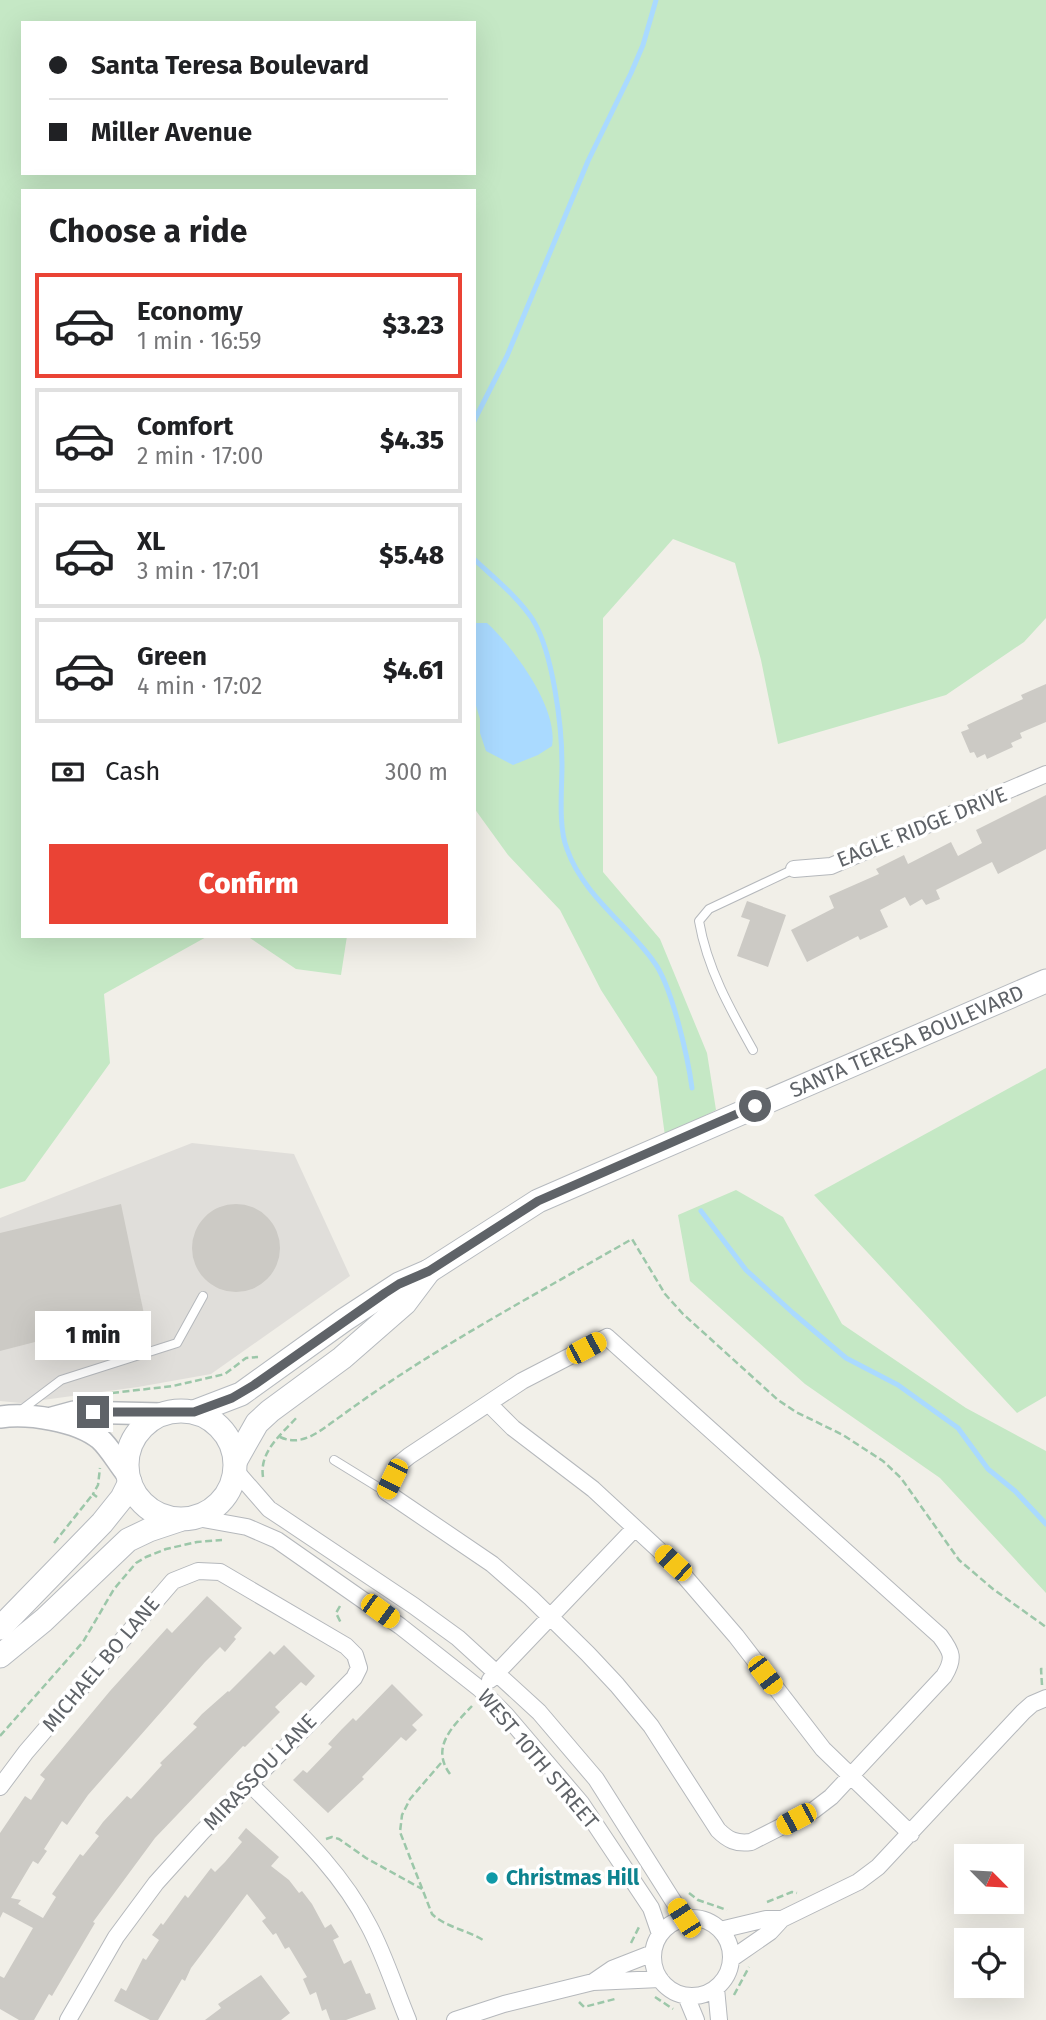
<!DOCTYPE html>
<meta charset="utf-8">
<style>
body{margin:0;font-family:"Fira Sans",sans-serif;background:#f6f6f6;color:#202124;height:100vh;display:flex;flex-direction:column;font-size:26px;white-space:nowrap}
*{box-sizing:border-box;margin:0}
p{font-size:23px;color:#757577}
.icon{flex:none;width:38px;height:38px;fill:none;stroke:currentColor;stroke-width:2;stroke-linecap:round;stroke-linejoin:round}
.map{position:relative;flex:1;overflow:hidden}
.panel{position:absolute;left:21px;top:189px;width:455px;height:749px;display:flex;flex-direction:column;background:#fff;border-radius:0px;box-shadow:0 7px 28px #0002}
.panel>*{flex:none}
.top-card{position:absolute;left:21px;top:21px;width:455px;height:154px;border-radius:0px;box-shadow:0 7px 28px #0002;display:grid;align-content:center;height:154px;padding:0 28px;background:#fff}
.needle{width:46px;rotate:114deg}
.buttons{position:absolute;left:954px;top:1844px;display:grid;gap:14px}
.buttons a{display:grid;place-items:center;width:70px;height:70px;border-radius:0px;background:#fff;box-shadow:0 7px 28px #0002;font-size:35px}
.end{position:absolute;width:32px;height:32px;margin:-16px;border:9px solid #5f6368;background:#fff;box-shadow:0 0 0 4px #fff}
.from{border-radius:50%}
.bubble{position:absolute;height:49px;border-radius:0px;background:#fff;box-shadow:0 7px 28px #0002;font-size:23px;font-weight:800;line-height:49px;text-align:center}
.car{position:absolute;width:21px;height:42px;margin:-21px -10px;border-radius:9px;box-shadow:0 0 5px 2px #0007;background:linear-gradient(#f5c518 24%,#345 0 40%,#f5c518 0 76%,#345 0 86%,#f5c518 0)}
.top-card b{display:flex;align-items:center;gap:24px;height:66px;font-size:26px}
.top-card b+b{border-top:2px solid #e0e0e0}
.top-card i{width:18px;height:18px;background:#202124}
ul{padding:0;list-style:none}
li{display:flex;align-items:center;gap:21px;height:105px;margin:0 14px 10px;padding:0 14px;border:4px solid #e0e0e0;border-radius:0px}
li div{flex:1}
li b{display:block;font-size:26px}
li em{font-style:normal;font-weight:800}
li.active{border-color:#ea4335}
li>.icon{width:63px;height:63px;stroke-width:1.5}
h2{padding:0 28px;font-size:32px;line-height:84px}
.pay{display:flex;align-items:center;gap:18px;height:77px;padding:0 28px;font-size:26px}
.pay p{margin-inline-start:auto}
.primary-button{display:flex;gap:14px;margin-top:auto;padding:14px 28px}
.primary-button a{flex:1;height:80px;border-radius:0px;background:#ea4335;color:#fff;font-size:28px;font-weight:800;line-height:80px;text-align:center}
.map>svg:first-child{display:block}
.industrial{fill:#e0deda}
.green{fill:#c5e8c5;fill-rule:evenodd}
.water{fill:#aadaff}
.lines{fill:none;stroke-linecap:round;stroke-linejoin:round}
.stream{stroke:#aadaff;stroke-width:5}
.building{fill:#cccac5}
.service-casing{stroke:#b5b8bc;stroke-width:10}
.minor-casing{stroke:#b5b8bc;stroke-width:18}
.tertiary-casing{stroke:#b5b8bc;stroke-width:24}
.secondary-casing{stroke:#b6babf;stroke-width:25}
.path{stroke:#9cc7a9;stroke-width:2.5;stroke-dasharray:7 3.5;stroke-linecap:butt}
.service{stroke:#fff;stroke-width:8}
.minor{stroke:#fff;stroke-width:16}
.tertiary{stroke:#fff;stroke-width:21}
.secondary{stroke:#fff;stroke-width:23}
.route{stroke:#5f6368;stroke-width:9}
.culture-dot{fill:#0f9aa8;stroke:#fff;stroke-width:2.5}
.labels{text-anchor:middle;stroke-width:7;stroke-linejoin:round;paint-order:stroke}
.street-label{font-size:21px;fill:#5f6368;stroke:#fff}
.culture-label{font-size:21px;font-weight:bold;fill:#0d838f;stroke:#fff;text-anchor:start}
</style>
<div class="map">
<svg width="1046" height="2020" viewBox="0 0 1046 2020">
<rect width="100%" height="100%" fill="#f1efe8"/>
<path class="industrial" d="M192 1143 294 1154 350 1276 211 1374 138 1387 21 1403 0 1401V1218Z"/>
<path class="green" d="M0 0H1046V618L1024 642 946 695 778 744 761 660 735 563 673 539 603 618V872L660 939 707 1053 716 1110 665 1136 657 1077 601 990 560 910 508 855 474 808V191H23V936H208L104 994 110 1063 25 1181 0 1189ZM23 23H474V173H23Z
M247 936H347L341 975 296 969Z
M1046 1068V1396L1017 1413 814 1195Z
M736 1190 783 1217 842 1324 966 1408 1046 1451V1593L940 1478 805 1384 690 1281 678 1215Z"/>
<path class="water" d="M474 623H487C513 647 559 708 552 746L538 755 513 765 486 751 480 733V719L474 699Z"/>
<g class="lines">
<path class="stream" d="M474 421 507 356 588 161 631 73 643 45 656 0
M474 559C494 578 518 597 533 620 553 653 562 726 562 765 562 790 558 826 567 849 583 895 627 924 654 962 672 986 688 1058 692 1088
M701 1211 746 1270 793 1313 846 1358 898 1385 958 1428 988 1469 1015 1491 1046 1524"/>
</g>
<path class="building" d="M1046 684V722L1020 733 1022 738 1011 743 1013 747 987 759 985 754 977 758 974 752 970 753 961 732 969 729 967 725 1023 699 1021 695Z
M1046 795V849L998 874 992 862 936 890 940 899 926 905 922 899 910 906 905 897 880 910 888 927 860 940 858 936 807 962 791 930 834 908 829 896 879 874 876 869 904 855 908 864 951 842 958 856 982 843 976 830Z
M747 901 786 915 768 967 737 956 750 920 741 917Z
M192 1248a44 44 0 1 1 88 0a44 44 0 1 1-88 0Z
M121 1204 144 1314 0 1351V1233Z
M207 1596 242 1628 234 1637 236 1639 225 1652 220 1647 205 1662 88 1795 67 1825 62 1821 44 1849 47 1851 38 1864 33 1861 11 1898 21 1900 18 1904 43 1918 56 1897 52 1894 80 1854 83 1856 99 1836 95 1833 103 1822 127 1796 131 1799 162 1765 160 1763 197 1727 193 1724 202 1714 228 1691 229 1692 270 1651 274 1655 284 1645 315 1676 306 1686 301 1682 275 1707 280 1712 245 1747 243 1746 155 1838 93 1922 95 1923 69 1967 52 1996 49 1994 34 2020H19L0 2009V1976L4 1978 33 1928 3 1912 0 1918V1833L25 1796 31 1800 45 1779 40 1775 110 1691 167 1628 172 1633Z
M392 1684 423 1715 412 1725 417 1730 406 1741 401 1737 362 1777 364 1779 328 1813 293 1780 303 1770 307 1773 332 1747 328 1744 342 1729 353 1718 356 1721Z
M246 1828 279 1857 271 1866 289 1880 299 1893 302 1891 312 1904 325 1928 331 1924 339 1937 333 1940 344 1964 351 1960 366 1994 370 1993 376 2009 346 2020H330L326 2009 322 2011 316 1992 310 1995 303 1979 307 1977 289 1947 285 1949 276 1933 273 1935 262 1921 266 1918 247 1894 191 1968 185 1981 182 1979 158 2020H150L114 2001 121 1988 126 1991 143 1958 146 1960 159 1940 152 1935 161 1923 163 1925 185 1895 188 1898 211 1868 215 1872 225 1862 242 1842 238 1838Z
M261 1975 290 2013 281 2020H205L221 2008 218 2004Z"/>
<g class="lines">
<defs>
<path id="service" d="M753 1050C730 1009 707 968 699 921L709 909 794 869
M20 1411 61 1380 177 1343 203 1296
M334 1460 386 1492"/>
<path id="minor" d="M794 869 831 866 1046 774
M607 1337 940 1636C952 1652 955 1658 944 1676L831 1797 814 1810 751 1842C736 1844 728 1840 718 1830L651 1726 617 1685 588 1654 531 1598 492 1564 386 1492 398 1465 409 1456 522 1381Z
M489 1404 513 1428 593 1489 673 1563 736 1636 823 1749 911 1834
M235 1470 269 1509 414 1606 458 1638 539 1712 596 1779 684 1918
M197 1518 247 1527 277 1540 400 1626 480 1689 506 1715 581 1803 651 1908 660 1934
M490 1680 635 1528
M249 1783C293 1827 340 1869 369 1926 385 1956 395 1989 408 2020
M0 1787 26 1752 173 1581 198 1571 220 1572 346 1646 355 1655 359 1668 354 1678 202 1832 156 1883 116 1937 68 2020
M653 1957a39 39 0 1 1 78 0a39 39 0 1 1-78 0Z
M720 1930 766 1919H782
M731 1959 770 1932 782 1919 858 1882 878 1867 1023 1712 1032 1704 1046 1698
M593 1982 612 1969 653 1953
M716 1988 719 2020
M686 1996 696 2020
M455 2020 504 2004 593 1982 660 1979"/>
<path id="tertiary" d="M0 1417C28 1413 77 1420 100 1439 110 1448 118 1463 127 1474
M52 1418 74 1412 163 1414"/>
<g id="secondary">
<circle cx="181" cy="1465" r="54"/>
<path id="s1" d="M194 1412 241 1394 344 1320 399 1284 429 1271 538 1201 1046 981"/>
<path d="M236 1460 257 1423 270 1411 342 1358 405 1303 429 1271"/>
<path d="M0 1628 102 1523 122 1498 130 1482"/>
<path d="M0 1656 44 1620 128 1540 149 1530 179 1520"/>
</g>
</defs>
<use href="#service" class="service-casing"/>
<use href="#minor" class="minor-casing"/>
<use href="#tertiary" class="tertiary-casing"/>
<use href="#secondary" class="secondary-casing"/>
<path class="path" d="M112 1393 173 1386 225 1374 246 1358 258 1357
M280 1437C303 1448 322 1429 341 1416 432 1349 533 1296 632 1239L665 1294 683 1314 778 1400 796 1412 843 1435 883 1461 901 1478 959 1560 993 1589 1046 1627
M263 1477C259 1451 282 1434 298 1416
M97 1497 93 1494 98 1485 100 1468
M54 1543 93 1494
M340 1606 336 1613 341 1623
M1042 1685 1041 1669H1046
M0 1736 83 1642 114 1589 136 1563 146 1557 166 1549 197 1542 222 1540
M441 1763 410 1799 402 1815 400 1832 432 1914C445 1927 467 1930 483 1940
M450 1774C430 1747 453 1726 472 1706
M326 1839 332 1837 339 1839 366 1858 422 1889
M689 1893 698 1900 727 1910
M767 1902 792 1892 797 1893
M631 1943 639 1927
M734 1995 749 1967
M655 1997 673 2009
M579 2002 584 2007 615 1999"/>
<use href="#service" class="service"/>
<use href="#minor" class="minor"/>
<use href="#tertiary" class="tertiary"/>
<use href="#secondary" class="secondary"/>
</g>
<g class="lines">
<path class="route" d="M93 1412H194L232 1398 254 1385 385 1293 399 1284 429 1271 538 1201 755 1106"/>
</g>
<circle class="culture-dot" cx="492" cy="1878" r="7"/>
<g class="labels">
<g class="street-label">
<text transform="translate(922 827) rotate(-22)" y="7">EAGLE RIDGE DRIVE</text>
<text dy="7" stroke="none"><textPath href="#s1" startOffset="807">SANTA TERESA BOULEVARD</textPath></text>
<text transform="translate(101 1664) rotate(-50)" y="7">MICHAEL BO LANE</text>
<text transform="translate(538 1759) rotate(50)" y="7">WEST 10TH STREET</text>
<text transform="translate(260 1772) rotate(-46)" y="7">MIRASSOU LANE</text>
</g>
<g class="culture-label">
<text x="506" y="1885">Christmas Hill</text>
</g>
</g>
</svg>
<div class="buttons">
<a><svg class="needle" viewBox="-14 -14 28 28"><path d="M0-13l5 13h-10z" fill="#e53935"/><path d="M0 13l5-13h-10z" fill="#757577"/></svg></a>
<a><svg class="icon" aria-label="locate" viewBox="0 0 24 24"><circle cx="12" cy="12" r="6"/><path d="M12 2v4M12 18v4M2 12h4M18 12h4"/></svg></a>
</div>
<i class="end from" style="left:755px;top:1106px"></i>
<i class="end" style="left:93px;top:1412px"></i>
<div class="bubble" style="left:35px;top:1311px;width:116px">1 min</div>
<i class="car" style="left:586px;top:1348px;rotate:62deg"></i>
<i class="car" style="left:392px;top:1479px;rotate:206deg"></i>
<i class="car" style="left:673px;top:1563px;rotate:313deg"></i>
<i class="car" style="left:380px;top:1611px;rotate:126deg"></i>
<i class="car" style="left:765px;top:1675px;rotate:143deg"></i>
<i class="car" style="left:796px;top:1819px;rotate:242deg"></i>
<i class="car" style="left:684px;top:1918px;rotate:327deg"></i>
<div class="top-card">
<b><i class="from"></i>Santa Teresa Boulevard</b>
<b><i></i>Miller Avenue</b>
</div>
<section class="panel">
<h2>Choose a ride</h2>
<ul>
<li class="active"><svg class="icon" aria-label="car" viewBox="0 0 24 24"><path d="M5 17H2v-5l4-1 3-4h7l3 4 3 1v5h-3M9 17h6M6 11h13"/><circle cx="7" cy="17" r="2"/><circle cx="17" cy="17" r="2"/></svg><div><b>Economy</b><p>1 min · 16:59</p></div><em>$3.23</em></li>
<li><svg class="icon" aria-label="car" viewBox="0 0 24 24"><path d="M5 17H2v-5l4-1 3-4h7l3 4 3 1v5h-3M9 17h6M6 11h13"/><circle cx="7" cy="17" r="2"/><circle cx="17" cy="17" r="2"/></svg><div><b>Comfort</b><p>2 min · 17:00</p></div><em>$4.35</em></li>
<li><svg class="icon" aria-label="car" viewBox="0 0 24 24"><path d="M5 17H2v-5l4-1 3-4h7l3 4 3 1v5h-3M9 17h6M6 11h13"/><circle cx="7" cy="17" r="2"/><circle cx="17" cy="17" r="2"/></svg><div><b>XL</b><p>3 min · 17:01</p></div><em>$5.48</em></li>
<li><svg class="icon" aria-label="car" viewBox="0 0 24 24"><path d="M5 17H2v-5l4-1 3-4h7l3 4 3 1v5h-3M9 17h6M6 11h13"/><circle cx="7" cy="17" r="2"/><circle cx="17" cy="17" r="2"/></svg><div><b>Green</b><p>4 min · 17:02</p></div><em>$4.61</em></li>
</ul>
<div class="pay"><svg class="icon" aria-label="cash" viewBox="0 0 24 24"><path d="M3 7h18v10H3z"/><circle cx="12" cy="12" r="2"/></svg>Cash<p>300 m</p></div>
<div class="primary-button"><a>Confirm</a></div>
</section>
</div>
